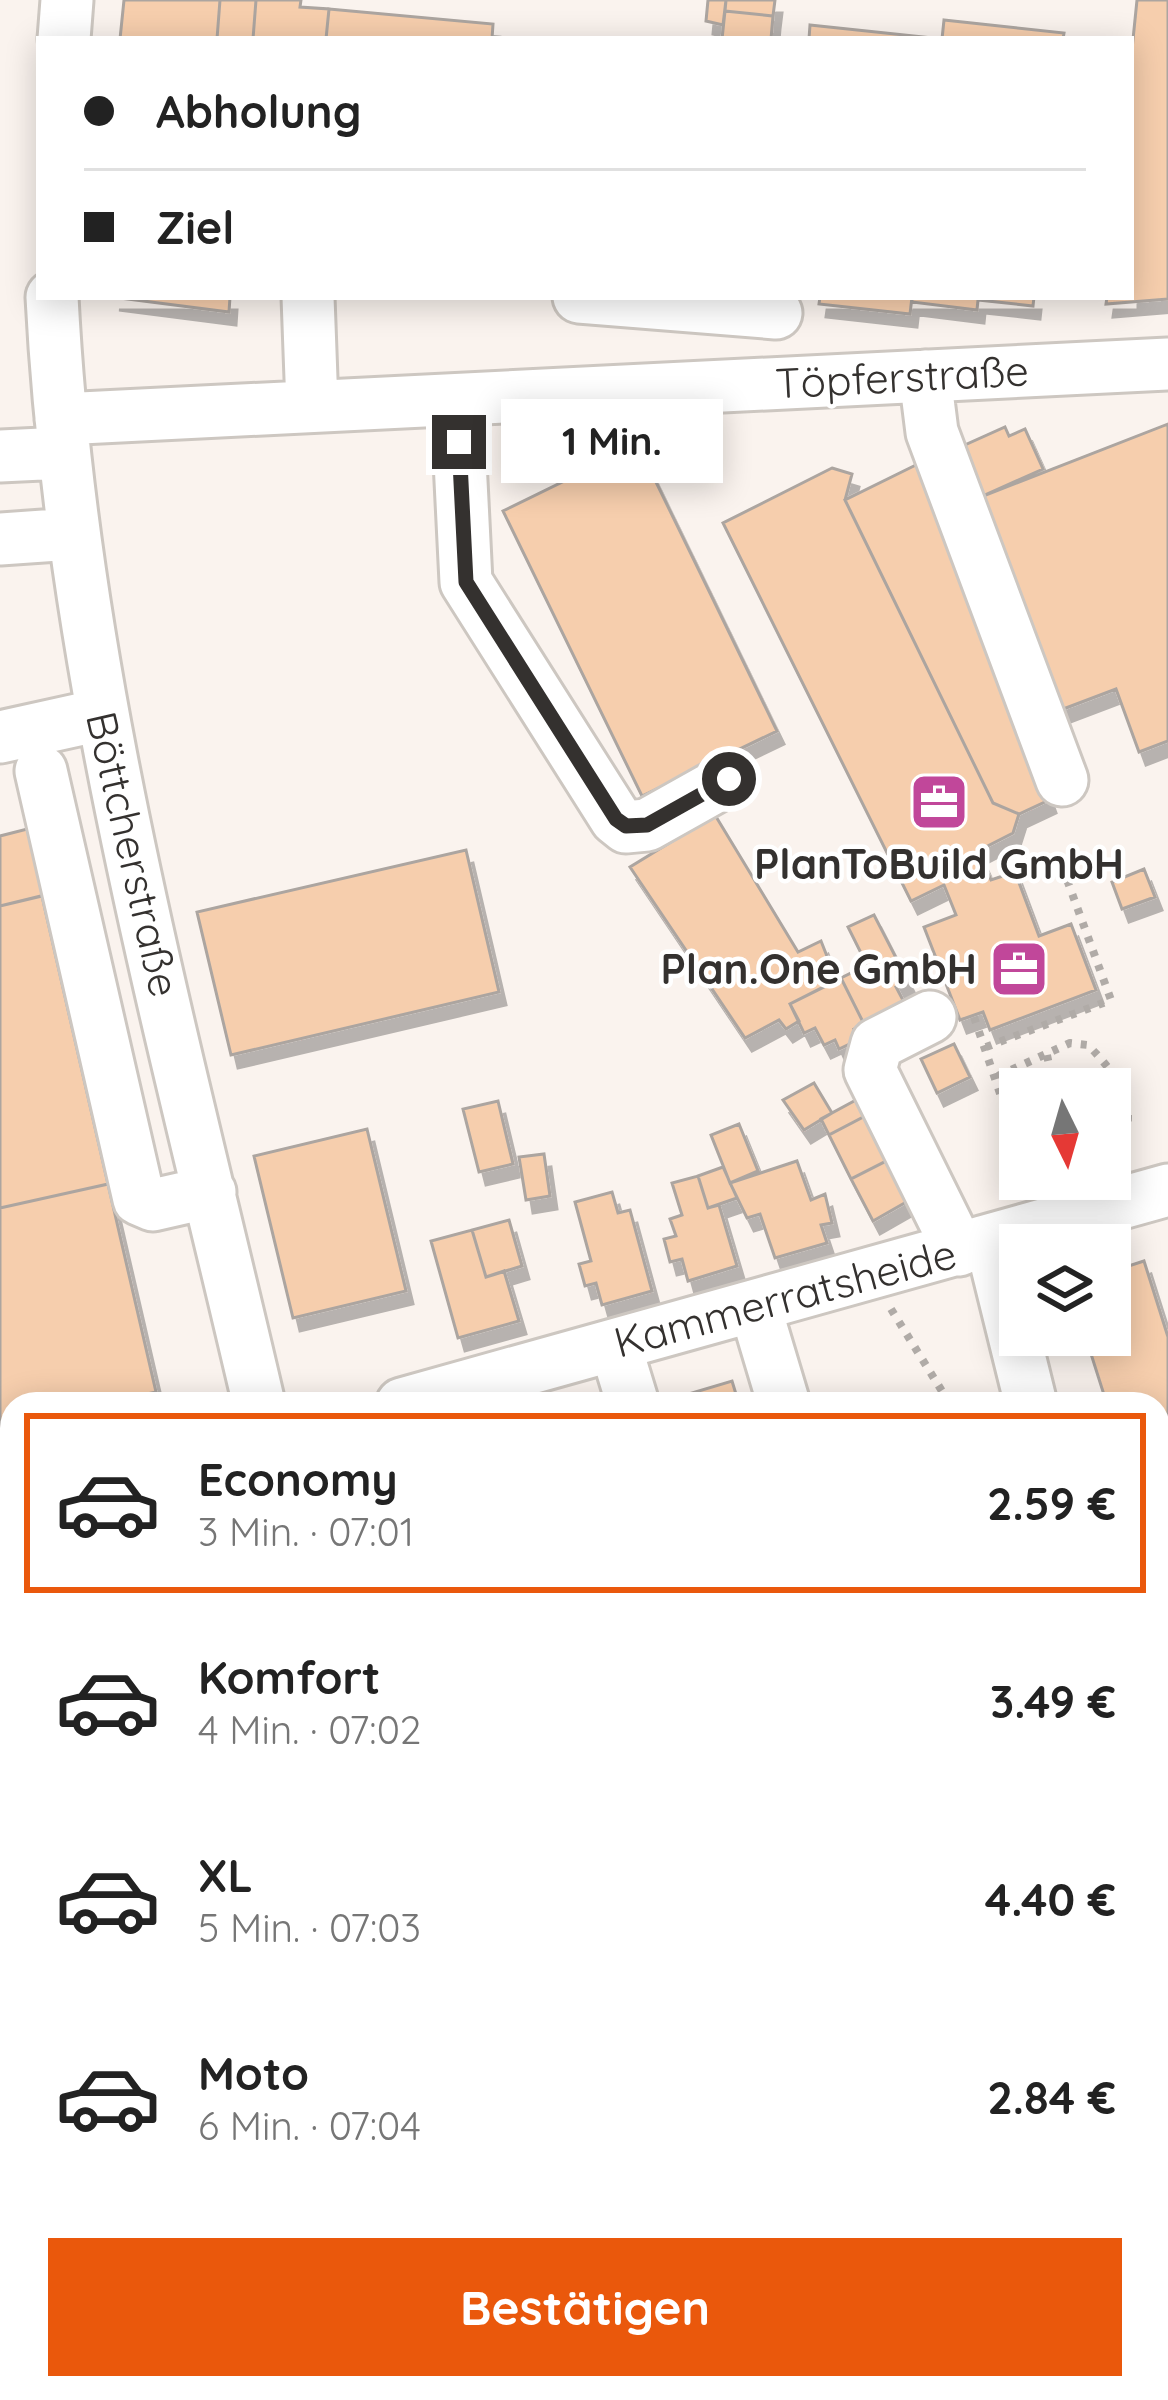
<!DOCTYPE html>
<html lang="de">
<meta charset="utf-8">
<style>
body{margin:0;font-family:Quicksand,sans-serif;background:#f2f2f2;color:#222;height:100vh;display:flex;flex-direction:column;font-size:45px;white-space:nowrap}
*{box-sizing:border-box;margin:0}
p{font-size:39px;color:#767676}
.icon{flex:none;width:66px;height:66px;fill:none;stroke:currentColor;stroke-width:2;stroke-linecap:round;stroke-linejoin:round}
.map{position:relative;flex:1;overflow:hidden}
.details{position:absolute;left:0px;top:1392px;width:1170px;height:1008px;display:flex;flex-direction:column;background:#fff;border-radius:36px 36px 0 0;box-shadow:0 6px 30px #0003}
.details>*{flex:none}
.top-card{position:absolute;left:36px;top:36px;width:1098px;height:264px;border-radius:0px;box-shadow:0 6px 30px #0003;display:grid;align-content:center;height:264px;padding:0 48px;background:#fff}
.needle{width:78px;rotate:175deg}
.buttons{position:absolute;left:999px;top:1068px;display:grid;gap:24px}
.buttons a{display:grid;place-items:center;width:132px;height:132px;border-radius:0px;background:#fff;box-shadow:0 6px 30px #0003;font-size:60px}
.end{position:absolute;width:54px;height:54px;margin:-27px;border:15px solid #34312f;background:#fff;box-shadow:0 0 0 6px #fff}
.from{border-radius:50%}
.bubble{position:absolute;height:84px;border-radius:0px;background:#fff;box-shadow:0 6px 30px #0003;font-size:39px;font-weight:800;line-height:84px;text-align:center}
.top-card b{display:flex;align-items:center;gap:42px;height:114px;font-size:45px}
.top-card b+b{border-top:3px solid #e0e0e0}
.top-card i{width:30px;height:30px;background:#222}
ul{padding:21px 0 0;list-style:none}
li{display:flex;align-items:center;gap:36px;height:180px;margin:0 24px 18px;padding:0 24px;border:6px solid transparent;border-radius:0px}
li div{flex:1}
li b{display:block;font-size:45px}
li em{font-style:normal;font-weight:800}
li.active{border-color:#ea580c}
li>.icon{width:108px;height:108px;stroke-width:1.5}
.primary-button{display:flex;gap:24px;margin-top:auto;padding:24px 48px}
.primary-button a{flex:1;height:138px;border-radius:0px;background:#ea580c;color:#fff;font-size:48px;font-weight:800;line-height:138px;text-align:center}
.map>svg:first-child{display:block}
.building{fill:#f6cead;stroke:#aca5a0;stroke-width:3;filter:url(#shadow)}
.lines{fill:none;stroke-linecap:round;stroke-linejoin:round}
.minor-casing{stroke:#cdc7c1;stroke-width:57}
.path{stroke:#b0aba7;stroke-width:8;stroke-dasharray:6 9;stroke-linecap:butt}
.minor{stroke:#fff;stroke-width:51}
.route{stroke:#34312f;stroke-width:15}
.labels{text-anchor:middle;stroke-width:9;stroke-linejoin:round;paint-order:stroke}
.street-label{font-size:42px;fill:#34312f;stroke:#fff}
.poi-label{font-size:42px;font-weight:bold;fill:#34312f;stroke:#fff}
</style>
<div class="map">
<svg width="1168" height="2400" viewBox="0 0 1168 2400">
<defs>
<filter id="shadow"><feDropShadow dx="7" dy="13" stdDeviation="0" flood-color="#0004"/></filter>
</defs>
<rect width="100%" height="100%" fill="#faf3ee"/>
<path class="building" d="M124 0H220L217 39H120Z
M220 0H256L253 39H217Z
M256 0H301L300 7 329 9 326 39H253Z
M708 0H726L723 25 706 21Z
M726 0H775L773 16 725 11Z
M1137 0H1168V299L1106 304 1107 297H1131V59Z
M329 9 493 24 492 39H326Z
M725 11 773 16 771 39H722Z
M944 20 1064 33 1063 39H942Z
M810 25 942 39H809Z
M112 297H230L229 312Z
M820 297H912L910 314 819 304Z
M912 297H1034L1033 306 978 300 977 310 912 302Z
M1168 424V741L1139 752 1116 689 1058 711 978 498Z
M1005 427 1009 436 1025 429 1043 469 978 498 956 449Z
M638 445 777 731 642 796 503 511Z
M926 460 1049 800 1019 814 993 803 845 500Z
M832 468 852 474 845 500 993 803 1019 814 1013 833 978 851 991 880 1015 872 1039 936 1071 924 1096 990 990 1030 983 1012 960 1020 924 927 956 915 944 885 911 901 723 523Z
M715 815 798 952 821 941 832 969 823 973 828 985 790 1004 799 1021 786 1029 779 1020 745 1038 630 867Z
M35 827 53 893 0 906V836Z
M466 850 499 992 231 1055 197 912Z
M1144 869 1155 897 1122 909 1112 882Z
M42 896 108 1184 0 1208V906Z
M874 915 908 981 896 987 905 1004 864 1024 841 978 867 965 848 927Z
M841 978 864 1024 854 1029 860 1039 839 1049 835 1040 824 1045 815 1028 804 1033 790 1004Z
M954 1044 970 1077 937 1093 921 1059Z
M814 1083 832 1113 804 1130 783 1100Z
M856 1100 865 1116 829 1135 821 1119Z
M498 1101 513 1164 479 1172 463 1109Z
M871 1113 894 1157 851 1179 829 1135Z
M739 1124 758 1171 730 1183 711 1135Z
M367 1129 406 1291 293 1318 254 1156Z
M544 1154 550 1196 526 1200 519 1157Z
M894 1157 915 1197 873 1221 851 1179Z
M797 1161 811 1200 825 1194 832 1223 821 1225 827 1243 775 1258 760 1214 747 1218 730 1183Z
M723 1167 737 1198 708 1208 698 1176Z
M698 1176 708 1208 719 1205 737 1266 688 1281 682 1259 670 1262 664 1239 676 1236 670 1219 682 1215 672 1183Z
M108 1184 156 1392 102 1404H12V1424L0 1427V1208Z
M612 1192 618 1213 630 1210 652 1291 602 1305 596 1283 585 1286 579 1264 591 1261 575 1202Z
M509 1220 522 1266 486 1277 472 1230Z
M472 1230 486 1277 504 1271 519 1321 458 1338 431 1241Z
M1144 1261 1168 1337V1418L1161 1420 1168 1441V1556L1166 1548 1158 1551V1404H1098L1106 1401 1085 1335H1110V1272Z
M732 1381 739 1404H655Z
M12 1565V1714L1 1717 0 1568Z
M12 1825V2127L0 2129V1826Z
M12 2127V2301L0 2302V2129Z
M535 2388H554L556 2400H446Z
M586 2388H733L734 2400H588Z
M733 2388H864L866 2400H734Z"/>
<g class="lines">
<defs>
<path id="minor" d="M64 39 67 0
M52 297C71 674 174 1038 259 1404
M308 297 312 406
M579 297 776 313
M925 376 932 432 1062 780
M457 400 466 582 616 819 626 827 647 825 729 779
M61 419 1168 364
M0 456 63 453
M0 539 72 534
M0 737 100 715
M41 771 139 1199 153 1205 210 1192
M930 1017 877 1044 870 1070 959 1250
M991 1242 1031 1404
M755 1307 784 1404
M615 1345 633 1404
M402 1404 1168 1190
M0 1518 12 1515
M1158 1948 1168 1992
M1158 2202 1168 2191
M0 2386 12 2384
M571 2388 573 2400
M907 2388 908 2400
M1137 2400 1149 2388"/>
</defs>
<use href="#minor" class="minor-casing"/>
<path class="path" d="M974 1017 1008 1117 1020 1132
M986 1047 1111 1000 1066 877
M1047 1055 1054 1089
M998 1076 1070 1043 1088 1045C1119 1077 1142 1108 1118 1152L1110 1153
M891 1309 950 1404"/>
<use href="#minor" class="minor"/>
</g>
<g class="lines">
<path class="route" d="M459 442 466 582 616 819 626 826 647 825 729 779"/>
</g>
<defs>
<symbol id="office-square" viewBox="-11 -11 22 22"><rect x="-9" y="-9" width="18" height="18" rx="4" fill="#c1479a" stroke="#fff"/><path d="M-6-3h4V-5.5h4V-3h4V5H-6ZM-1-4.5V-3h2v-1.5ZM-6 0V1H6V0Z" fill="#fff"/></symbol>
</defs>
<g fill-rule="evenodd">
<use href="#office-square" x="906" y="769" width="66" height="66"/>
<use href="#office-square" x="986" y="936" width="66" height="66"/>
</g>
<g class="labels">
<g class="street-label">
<text transform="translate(902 377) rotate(-3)" y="15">Töpferstraße</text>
<text transform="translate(133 854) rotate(77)" y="15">Böttcherstraße</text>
<text transform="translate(785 1298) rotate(-15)" y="15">Kammerratsheide</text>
</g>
<g class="poi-label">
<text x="939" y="879">PlanToBuild GmbH</text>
<text x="977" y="984" text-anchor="end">Plan.One GmbH</text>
</g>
</g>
</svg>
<div class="buttons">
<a><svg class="needle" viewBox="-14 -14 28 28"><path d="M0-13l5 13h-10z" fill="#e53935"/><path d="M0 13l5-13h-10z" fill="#767676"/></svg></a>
<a><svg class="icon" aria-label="layers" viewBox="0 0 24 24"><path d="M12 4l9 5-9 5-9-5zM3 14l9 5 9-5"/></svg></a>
</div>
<i class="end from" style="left:729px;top:779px"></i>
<i class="end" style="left:459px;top:442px"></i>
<div class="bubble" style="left:501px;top:399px;width:222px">1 Min.</div>
<div class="top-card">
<b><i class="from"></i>Abholung</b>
<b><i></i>Ziel</b>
</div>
<section class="details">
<ul>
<li class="active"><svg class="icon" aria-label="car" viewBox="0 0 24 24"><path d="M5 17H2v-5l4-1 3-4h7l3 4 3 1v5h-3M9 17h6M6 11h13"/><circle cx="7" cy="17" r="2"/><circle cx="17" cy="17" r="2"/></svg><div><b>Economy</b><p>3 Min. · 07:01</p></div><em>2.59 €</em></li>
<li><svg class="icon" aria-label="car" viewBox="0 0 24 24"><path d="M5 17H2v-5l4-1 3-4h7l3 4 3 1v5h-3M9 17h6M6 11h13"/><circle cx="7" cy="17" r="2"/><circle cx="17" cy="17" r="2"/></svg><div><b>Komfort</b><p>4 Min. · 07:02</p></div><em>3.49 €</em></li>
<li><svg class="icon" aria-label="car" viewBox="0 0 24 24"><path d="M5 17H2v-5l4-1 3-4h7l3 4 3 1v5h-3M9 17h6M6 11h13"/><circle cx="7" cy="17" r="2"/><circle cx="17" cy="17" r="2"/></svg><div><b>XL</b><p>5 Min. · 07:03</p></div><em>4.40 €</em></li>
<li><svg class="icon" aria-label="car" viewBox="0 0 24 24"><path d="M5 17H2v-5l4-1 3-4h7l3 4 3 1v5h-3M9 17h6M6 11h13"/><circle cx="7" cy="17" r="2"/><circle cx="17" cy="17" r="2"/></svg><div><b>Moto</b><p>6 Min. · 07:04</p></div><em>2.84 €</em></li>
</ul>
<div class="primary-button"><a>Bestätigen</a></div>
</section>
</div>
